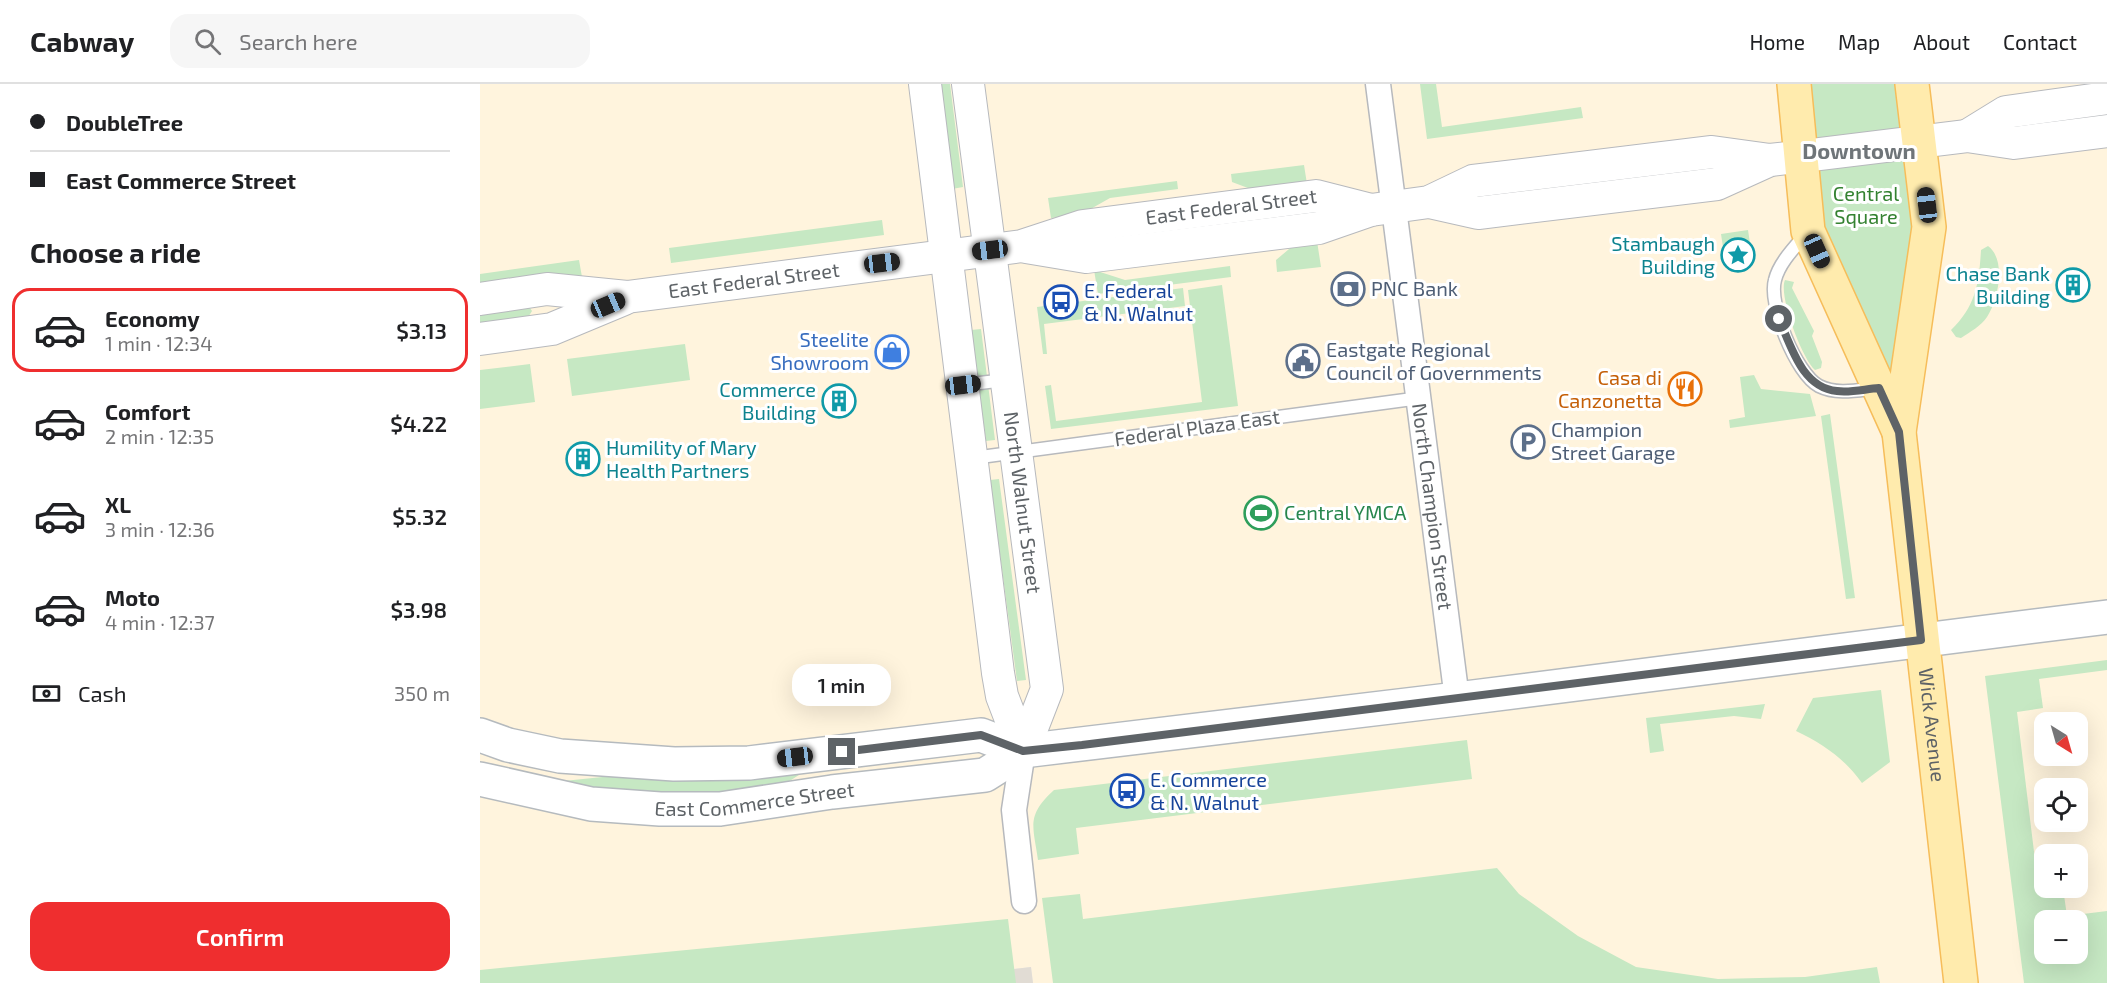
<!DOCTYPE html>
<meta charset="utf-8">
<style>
body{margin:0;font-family:"Exo 2",sans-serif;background:#f6f6f6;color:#202124;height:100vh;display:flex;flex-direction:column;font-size:22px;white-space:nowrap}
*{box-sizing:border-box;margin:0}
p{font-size:20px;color:#757577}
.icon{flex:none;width:33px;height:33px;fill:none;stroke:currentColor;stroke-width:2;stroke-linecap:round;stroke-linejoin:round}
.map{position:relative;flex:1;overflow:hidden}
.drawer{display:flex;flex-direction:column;background:#fff;width:480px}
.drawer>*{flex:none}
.top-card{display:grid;align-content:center;height:132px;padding:0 30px;background:#fff}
.needle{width:39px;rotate:143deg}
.fabs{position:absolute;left:1554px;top:628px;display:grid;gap:12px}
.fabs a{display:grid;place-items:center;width:54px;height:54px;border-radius:12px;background:#fff;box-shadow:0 6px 24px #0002;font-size:30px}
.end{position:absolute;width:27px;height:27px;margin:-14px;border:8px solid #5e6367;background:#fff;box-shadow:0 0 0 3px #fff}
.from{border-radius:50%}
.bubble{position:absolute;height:42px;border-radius:18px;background:#fff;box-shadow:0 6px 24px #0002;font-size:20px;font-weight:600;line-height:42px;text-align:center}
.car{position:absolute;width:18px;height:36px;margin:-18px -9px;border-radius:8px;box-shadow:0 0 4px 2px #0007;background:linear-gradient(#222 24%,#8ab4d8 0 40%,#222 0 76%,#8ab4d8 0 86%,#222 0)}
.top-card b{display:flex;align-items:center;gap:21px;height:57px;font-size:22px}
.top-card b+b{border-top:2px solid #e0e0e0}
.top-card i{width:15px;height:15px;background:#202124}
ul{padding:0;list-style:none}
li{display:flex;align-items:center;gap:18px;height:84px;margin:0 12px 9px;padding:0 18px;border:3px solid transparent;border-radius:18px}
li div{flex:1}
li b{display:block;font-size:22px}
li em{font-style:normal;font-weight:600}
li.selected{border-color:#ef2e2f}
li>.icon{width:54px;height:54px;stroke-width:1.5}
h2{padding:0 30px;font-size:27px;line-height:72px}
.pay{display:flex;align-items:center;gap:15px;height:66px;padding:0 30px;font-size:22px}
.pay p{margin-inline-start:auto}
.cta{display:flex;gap:12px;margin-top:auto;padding:12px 30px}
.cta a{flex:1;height:69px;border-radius:18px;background:#ef2e2f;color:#fff;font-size:24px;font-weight:600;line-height:69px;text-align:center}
header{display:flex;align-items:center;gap:36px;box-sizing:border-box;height:84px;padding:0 30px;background:#fff;border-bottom:2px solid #e0e0e0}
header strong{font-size:28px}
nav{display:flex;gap:33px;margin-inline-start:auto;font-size:21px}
.search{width:420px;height:54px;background:#f6f6f6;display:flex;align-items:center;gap:15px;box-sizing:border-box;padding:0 21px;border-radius:18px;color:#757577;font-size:22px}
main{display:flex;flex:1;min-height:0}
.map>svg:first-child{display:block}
.commercial{fill:#fff4dd;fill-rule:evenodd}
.education{fill:#e1dcd4}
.green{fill:#c6e8c3;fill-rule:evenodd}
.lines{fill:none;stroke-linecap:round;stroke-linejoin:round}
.service-casing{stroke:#b7b9bd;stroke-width:15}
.minor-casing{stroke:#b7b9bd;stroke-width:27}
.tertiary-casing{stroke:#b7b9bd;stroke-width:34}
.secondary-casing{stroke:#b5babe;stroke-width:36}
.primary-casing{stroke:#f6bd5a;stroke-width:36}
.service{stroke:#fff;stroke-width:12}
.minor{stroke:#fff;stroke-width:24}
.tertiary{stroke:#fff;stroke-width:32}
.secondary{stroke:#fff;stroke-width:33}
.primary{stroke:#ffebad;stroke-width:33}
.route{stroke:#5e6367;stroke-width:8}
.labels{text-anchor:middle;stroke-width:6;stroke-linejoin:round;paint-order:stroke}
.park-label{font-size:20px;fill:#348231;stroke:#fff}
.street-label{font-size:20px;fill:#5e6367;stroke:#fff}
.culture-label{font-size:20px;fill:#0d838f;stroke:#fff;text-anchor:end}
.service-label{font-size:20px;fill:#4e5e75;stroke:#fff;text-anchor:start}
.transit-label{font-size:20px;fill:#164399;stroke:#fff;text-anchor:start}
.shop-label{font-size:20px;fill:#366cbe;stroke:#fff;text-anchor:end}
.food-label{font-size:20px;fill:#c56008;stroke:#fff;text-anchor:end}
.leisure-label{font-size:20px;fill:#27864d;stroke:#fff;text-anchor:start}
.quarter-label{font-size:22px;font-weight:bold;fill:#6f7579;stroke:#fff}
</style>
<header>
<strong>Cabway</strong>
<div class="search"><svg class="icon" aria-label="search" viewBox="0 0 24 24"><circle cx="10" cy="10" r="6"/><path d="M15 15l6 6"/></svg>Search here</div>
<nav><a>Home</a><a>Map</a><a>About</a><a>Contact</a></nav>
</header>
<main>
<section class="drawer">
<div class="top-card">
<b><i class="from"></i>DoubleTree</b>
<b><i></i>East Commerce Street</b>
</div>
<h2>Choose a ride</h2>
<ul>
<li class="selected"><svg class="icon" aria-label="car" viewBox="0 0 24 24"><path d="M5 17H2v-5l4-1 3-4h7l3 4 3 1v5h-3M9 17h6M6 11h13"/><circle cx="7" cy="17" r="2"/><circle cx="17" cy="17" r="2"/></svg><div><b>Economy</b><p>1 min · 12:34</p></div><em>$3.13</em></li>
<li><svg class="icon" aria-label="car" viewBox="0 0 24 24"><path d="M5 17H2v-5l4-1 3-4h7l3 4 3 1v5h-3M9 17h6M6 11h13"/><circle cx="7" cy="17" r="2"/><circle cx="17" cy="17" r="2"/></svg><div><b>Comfort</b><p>2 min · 12:35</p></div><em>$4.22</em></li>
<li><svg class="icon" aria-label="car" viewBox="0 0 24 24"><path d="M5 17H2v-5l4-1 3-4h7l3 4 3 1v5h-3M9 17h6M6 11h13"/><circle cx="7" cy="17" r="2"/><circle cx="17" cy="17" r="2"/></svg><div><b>XL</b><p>3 min · 12:36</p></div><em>$5.32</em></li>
<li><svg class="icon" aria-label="car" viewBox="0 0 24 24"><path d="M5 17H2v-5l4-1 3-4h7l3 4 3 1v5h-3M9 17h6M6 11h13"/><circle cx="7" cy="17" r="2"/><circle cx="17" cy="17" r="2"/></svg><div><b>Moto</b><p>4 min · 12:37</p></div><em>$3.98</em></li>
</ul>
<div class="pay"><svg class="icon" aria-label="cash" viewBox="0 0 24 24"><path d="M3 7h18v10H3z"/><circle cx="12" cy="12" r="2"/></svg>Cash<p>350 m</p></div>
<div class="cta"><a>Confirm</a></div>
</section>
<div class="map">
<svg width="1627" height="899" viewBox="0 0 1627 899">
<rect width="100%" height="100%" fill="#f0ede6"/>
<path class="commercial" d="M0 0H1627V899H553L551 883 422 899H0ZM1564 639H1598V672H1564ZM1564 705H1598V738H1564ZM1564 771H1598V804H1564ZM1564 837H1598V870H1564Z"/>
<path class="education" d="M551 883 553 899H422Z"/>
<path class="green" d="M459 0H470L483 103 472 105Z
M940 0H956L962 43 1101 23 1103 34 947 55Z
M1314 0H1432L1449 143 1419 348 1328 147Z
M824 81 827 100 776 107 752 98 751 90Z
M697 97 698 105 630 114 600 131 571 134 568 114Z
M402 136 404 151 191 179 189 164Z
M1268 146 1271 166 1254 168 1256 182 1246 183 1241 150Z
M837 157 841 183 797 188 796 176 815 160Z
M1508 162C1527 176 1518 216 1507 233 1501 242 1490 248 1481 254L1476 253 1471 246C1496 222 1499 199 1501 166Z
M99 176 102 193 0 207V190Z
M750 182 751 193 618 210 614 186 645 196Z
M1305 196 1314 198 1312 204 1334 247 1332 252 1342 278 1341 284 1335 286C1322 275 1298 211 1305 196Z
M742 201 758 322 571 345 565 302 571 301 576 337 722 318 708 206Z
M703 204 705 222 564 240 567 270H563L557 223Z
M48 221 52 227 47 235 0 242V224Z
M501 245 515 356 506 357 491 246Z
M205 260 210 296 92 312 87 275Z
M50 280 55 318 0 325V286Z
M1274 291 1281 305 1330 310 1336 332 1250 344 1249 336 1265 333 1260 293Z
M1350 330 1375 514 1366 515 1341 332Z
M519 395 546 596 537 597 510 396Z
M1627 576V586L1559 595 1563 624 1537 628 1555 776 1564 775V804H1583L1587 832 1627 827V899H1544L1505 592ZM1564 837H1598V870H1564Z
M1401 606 1410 678 1382 699C1364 674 1343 660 1316 647L1333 614Z
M1285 620 1281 635 1254 632 1180 640 1184 667 1170 669 1166 634Z
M987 656 992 695 596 744 599 770 558 776C553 741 546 732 574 706Z
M322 689 294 707 226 712 153 709 74 698 132 692 184 696Z
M1017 784 1039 810 1098 852 1156 883 1238 895 1325 893 1397 883 1400 899H573L562 814 600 810 603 835Z
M528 835 536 899H0V886Z"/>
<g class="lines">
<defs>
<path id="service" d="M1326 150C1315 163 1299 179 1295 196 1288 220 1316 290 1339 302 1357 311 1378 306 1398 304
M483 301 525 296
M493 374 940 314"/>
<g id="minor">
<path id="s1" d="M898 0 977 615"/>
<path d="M543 667 534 726 544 817"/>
</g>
<g id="tertiary">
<path d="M445 0 518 589 522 612 543 667"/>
<path id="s2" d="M488 0 567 605 543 667"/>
<path d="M1487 52 1526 28 1627 14"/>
<path d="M949 118 998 129 1237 100 1290 76 1487 52 1534 59 1627 47"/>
<path d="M546 163 606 173 839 144 891 126 949 118 993 97 1232 68 1290 76"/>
<path id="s3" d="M0 215 67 205 147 213 542 162 603 142 836 112 891 126"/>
<path d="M0 255 72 245 144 215"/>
</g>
<g id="secondary">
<path d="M0 651 28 661 80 672 194 680 269 679 501 651 543 667 977 615 1627 533"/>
<path id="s4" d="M0 695 111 720 180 725H240L352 708 505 691 543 667"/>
</g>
<g id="primary">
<path d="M1314 0 1328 147 1419 348"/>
<path id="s5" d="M1432 0 1449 143 1419 348 1481 899"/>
</g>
</defs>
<use href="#service" class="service-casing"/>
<use href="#minor" class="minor-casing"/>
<use href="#tertiary" class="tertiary-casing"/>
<use href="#secondary" class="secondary-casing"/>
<use href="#primary" class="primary-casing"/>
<use href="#service" class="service"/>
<use href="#minor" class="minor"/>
<use href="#tertiary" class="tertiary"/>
<use href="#secondary" class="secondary"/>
<use href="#primary" class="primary"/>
</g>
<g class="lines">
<path class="route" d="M362 668 501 651 543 667 602 661 1441 556 1419 348 1399 304C1385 305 1370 309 1357 307 1322 304 1311 262 1299 235"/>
</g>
<defs>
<symbol id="sight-ring" viewBox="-11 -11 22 22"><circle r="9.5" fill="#fff" stroke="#0f9aa8" stroke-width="1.5"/><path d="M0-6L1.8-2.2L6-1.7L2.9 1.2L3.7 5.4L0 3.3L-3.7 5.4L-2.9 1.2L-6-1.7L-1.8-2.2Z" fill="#0f9aa8"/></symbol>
<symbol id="building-ring" viewBox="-11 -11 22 22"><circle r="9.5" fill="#fff" stroke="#0f9aa8" stroke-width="1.5"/><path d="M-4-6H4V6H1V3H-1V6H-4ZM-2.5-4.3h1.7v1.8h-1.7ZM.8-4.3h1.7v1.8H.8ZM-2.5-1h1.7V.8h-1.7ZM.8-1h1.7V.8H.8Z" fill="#0f9aa8"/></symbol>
<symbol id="bank-ring" viewBox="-11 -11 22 22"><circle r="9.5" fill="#fff" stroke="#5c6f8a" stroke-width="1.5"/><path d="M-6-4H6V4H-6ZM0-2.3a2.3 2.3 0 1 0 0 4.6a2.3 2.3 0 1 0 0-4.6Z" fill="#5c6f8a"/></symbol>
<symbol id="bus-ring" viewBox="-11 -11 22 22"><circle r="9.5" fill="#fff" stroke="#1a4fb4" stroke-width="1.5"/><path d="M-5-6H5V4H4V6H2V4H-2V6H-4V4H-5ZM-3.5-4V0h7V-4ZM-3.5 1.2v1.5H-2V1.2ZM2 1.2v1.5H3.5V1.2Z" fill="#1a4fb4"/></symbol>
<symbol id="shop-ring" viewBox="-11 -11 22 22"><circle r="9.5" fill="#fff" stroke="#3f7fe0" stroke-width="1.5"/><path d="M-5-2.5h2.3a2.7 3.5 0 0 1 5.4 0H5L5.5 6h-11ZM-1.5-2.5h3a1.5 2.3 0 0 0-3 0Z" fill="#3f7fe0"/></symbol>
<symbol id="civic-ring" viewBox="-11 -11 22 22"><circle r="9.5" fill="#fff" stroke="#5c6f8a" stroke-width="1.5"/><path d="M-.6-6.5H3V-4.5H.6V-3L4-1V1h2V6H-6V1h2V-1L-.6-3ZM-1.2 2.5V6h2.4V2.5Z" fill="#5c6f8a"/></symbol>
<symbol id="restaurant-ring" viewBox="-11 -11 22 22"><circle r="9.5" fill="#fff" stroke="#e8710a" stroke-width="1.5"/><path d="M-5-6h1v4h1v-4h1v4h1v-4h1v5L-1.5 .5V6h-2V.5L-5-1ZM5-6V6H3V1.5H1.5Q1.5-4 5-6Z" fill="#e8710a"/></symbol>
<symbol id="parking-ring" viewBox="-11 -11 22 22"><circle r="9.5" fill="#fff" stroke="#5c6f8a" stroke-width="1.5"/><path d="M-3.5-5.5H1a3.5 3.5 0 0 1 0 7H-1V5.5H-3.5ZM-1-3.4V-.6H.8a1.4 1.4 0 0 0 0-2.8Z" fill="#5c6f8a"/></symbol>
<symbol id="stadium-ring" viewBox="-11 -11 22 22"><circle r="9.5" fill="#fff" stroke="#2e9e5b" stroke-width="1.5"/><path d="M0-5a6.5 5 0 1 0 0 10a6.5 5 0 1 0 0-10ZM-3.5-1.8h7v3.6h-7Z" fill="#2e9e5b"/></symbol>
</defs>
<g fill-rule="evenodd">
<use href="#sight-ring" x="1239" y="152" width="38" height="38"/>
<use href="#building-ring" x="1574" y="182" width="38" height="38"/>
<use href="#bank-ring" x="849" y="186" width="38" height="38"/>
<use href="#bus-ring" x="562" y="199" width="38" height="38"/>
<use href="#shop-ring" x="393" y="249" width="38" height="38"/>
<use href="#civic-ring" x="804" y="258" width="38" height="38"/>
<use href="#restaurant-ring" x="1186" y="286" width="38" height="38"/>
<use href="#building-ring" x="340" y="298" width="38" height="38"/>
<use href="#parking-ring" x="1029" y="339" width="38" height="38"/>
<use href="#building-ring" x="84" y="356" width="38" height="38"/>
<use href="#stadium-ring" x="762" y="410" width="38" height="38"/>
<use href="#bus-ring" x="628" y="688" width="38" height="38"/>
</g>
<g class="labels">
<g class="park-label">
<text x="1386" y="117">Central<tspan x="1386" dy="23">Square</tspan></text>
</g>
<g class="street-label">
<text dy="7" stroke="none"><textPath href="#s3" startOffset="760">East Federal Street</textPath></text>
<text dy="7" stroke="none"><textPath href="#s3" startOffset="276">East Federal Street</textPath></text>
<text transform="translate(717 344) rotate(-8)" y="7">Federal Plaza East</text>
<text dy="7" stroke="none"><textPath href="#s2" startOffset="422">North Walnut Street</textPath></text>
<text dy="7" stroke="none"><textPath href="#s1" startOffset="426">North Champion Street</textPath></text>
<text dy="7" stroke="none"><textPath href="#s5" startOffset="646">Wick Avenue</textPath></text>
<text dy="7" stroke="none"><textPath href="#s4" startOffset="278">East Commerce Street</textPath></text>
</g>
<g class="culture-label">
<text x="1235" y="167">Stambaugh<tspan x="1235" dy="23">Building</tspan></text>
<text x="1570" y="197">Chase Bank<tspan x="1570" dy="23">Building</tspan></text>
<text x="336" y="313">Commerce<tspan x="336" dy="23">Building</tspan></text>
<text x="126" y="371" text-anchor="start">Humility of Mary<tspan x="126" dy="23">Health Partners</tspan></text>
</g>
<g class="service-label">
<text x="891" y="212">PNC Bank</text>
<text x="846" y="273">Eastgate Regional<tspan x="846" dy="23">Council of Governments</tspan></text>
<text x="1071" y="353">Champion<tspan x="1071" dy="23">Street Garage</tspan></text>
</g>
<g class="transit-label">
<text x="604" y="214">E. Federal<tspan x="604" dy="23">&amp; N. Walnut</tspan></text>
<text x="670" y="703">E. Commerce<tspan x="670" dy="23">&amp; N. Walnut</tspan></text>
</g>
<g class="shop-label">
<text x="389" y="263">Steelite<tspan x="389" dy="23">Showroom</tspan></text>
</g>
<g class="food-label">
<text x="1182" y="301">Casa di<tspan x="1182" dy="23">Canzonetta</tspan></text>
</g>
<g class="leisure-label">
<text x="804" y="436">Central YMCA</text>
</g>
<g class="quarter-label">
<text x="1379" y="75">Downtown</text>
</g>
</g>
</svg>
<div class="fabs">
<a><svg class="needle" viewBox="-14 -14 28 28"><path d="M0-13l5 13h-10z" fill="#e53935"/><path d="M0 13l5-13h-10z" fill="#757577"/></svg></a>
<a><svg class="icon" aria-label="locate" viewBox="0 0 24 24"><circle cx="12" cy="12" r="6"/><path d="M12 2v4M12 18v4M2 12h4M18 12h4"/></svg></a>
<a>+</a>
<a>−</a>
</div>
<i class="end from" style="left:1299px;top:235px"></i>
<i class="end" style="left:362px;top:668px"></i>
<div class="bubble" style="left:312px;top:580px;width:99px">1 min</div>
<i class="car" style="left:1447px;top:121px;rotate:353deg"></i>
<i class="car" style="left:510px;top:166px;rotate:263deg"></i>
<i class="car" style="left:1337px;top:167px;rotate:156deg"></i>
<i class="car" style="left:402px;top:179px;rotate:83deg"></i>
<i class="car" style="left:128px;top:221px;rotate:67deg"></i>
<i class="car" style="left:483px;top:301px;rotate:83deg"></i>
<i class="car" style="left:315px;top:673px;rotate:263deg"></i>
</div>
</main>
